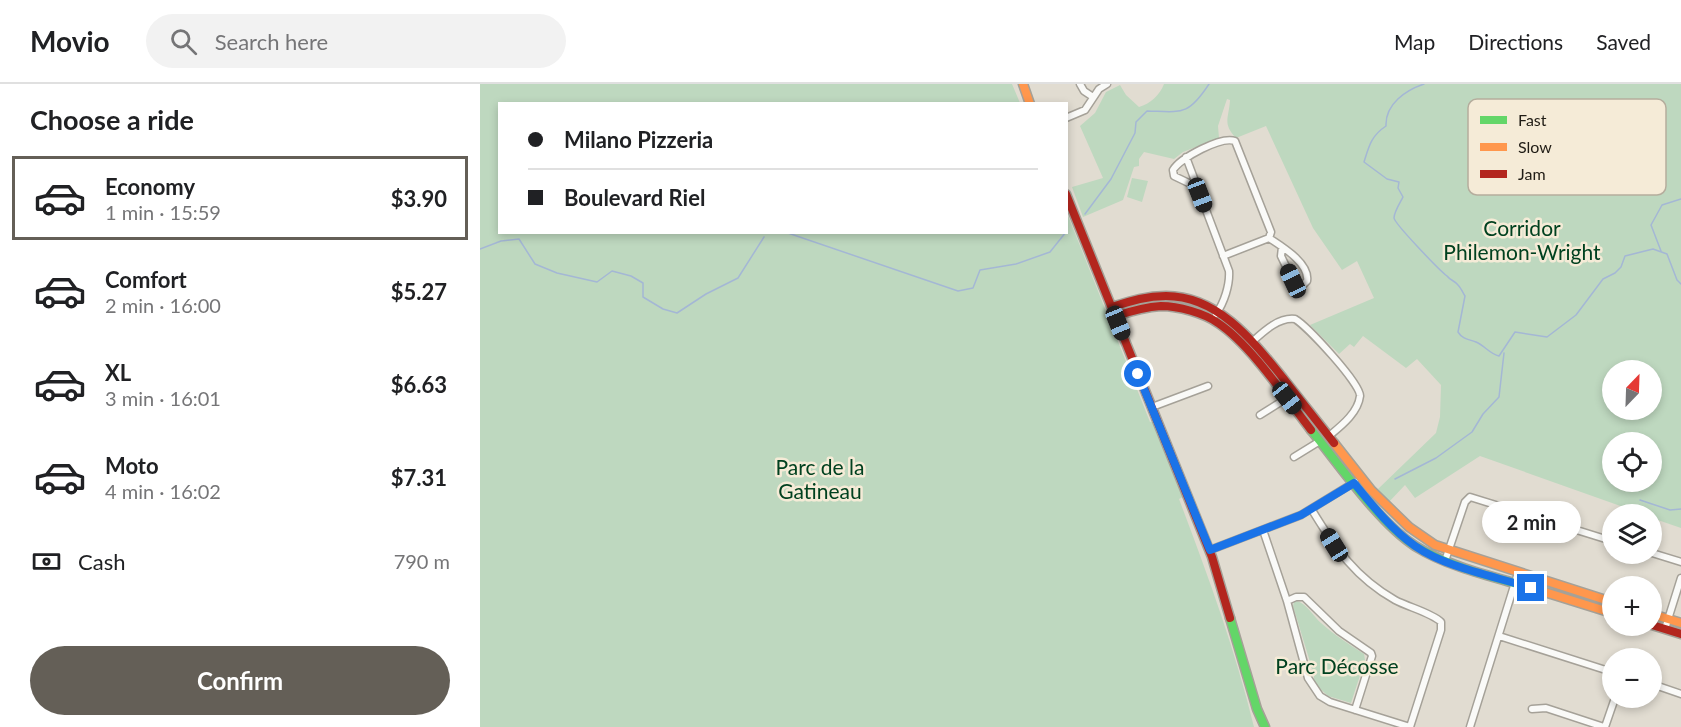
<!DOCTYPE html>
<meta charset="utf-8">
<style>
body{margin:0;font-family:Lato,sans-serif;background:#f2f2f2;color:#202124;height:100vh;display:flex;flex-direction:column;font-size:22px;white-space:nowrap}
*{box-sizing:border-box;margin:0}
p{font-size:20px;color:#757577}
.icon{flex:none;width:33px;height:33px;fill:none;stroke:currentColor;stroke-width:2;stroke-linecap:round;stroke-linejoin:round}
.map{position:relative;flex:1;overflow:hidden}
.panel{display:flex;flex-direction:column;background:#fff;width:480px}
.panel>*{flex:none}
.hud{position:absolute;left:18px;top:18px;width:570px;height:132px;border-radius:0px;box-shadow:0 3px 9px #0003;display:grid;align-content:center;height:132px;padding:0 30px;background:#fff}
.needle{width:39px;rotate:23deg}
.controls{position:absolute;left:1122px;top:276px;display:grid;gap:12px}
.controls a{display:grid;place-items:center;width:60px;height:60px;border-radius:50%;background:#fff;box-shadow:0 3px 9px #0003;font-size:30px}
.end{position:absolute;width:27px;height:27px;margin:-14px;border:8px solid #1a73e8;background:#fff;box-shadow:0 0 0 3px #fff}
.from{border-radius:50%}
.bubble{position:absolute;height:42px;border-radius:21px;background:#fff;box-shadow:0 3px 9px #0003;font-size:20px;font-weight:700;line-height:42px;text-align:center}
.car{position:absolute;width:18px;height:36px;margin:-18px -9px;border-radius:8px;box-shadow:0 0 4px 2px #0007;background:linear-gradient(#222 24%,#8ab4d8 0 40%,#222 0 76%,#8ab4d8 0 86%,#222 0)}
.hud b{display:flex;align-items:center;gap:21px;height:57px;font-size:22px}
.hud b+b{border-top:2px solid #e0e0e0}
.hud i{width:15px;height:15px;background:#202124}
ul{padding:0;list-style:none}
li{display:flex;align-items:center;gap:18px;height:84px;margin:0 12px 9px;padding:0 18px;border:3px solid transparent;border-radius:0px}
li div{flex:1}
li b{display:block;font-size:22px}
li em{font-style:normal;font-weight:700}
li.selected{border-color:#645f57}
li>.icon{width:54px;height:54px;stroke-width:1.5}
h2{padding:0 30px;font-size:27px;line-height:72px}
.pay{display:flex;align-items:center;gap:15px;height:66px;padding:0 30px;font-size:22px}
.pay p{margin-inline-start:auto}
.button{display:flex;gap:12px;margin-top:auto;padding:12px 30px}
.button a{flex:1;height:69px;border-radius:36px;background:#645f57;color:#fff;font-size:24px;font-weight:700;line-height:69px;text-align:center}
header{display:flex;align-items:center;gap:36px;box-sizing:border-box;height:84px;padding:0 30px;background:#fff;border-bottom:2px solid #e0e0e0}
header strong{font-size:28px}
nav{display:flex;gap:33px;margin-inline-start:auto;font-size:21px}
.search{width:420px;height:54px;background:#f2f2f2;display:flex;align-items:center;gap:15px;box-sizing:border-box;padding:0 21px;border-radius:33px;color:#757577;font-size:22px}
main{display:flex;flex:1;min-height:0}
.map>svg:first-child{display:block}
.green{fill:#bed8bf;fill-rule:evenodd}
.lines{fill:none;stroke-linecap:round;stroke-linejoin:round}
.stream{stroke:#a4b7d5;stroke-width:1.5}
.street-casing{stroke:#a5a198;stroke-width:9}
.fast-casing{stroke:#a5a198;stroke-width:11}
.slow-casing{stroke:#a5a198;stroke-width:11}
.jam-casing{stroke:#a5a198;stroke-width:11}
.street{stroke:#fafaf8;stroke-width:6}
.fast{stroke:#63d668;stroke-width:8}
.slow{stroke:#ff974d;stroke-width:8}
.jam{stroke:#b3261e;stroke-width:8}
.route{stroke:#1a73e8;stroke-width:8}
.labels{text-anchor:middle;stroke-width:5;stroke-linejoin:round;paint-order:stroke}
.park-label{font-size:21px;fill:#00411f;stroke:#f5ebd7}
.key{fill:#f5ebd7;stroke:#b5ad9d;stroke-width:1.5}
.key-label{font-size:16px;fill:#201c15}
</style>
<header>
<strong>Movio</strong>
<div class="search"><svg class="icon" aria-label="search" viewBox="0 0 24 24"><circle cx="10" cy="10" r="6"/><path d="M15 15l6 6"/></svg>Search here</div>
<nav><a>Map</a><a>Directions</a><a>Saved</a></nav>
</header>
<main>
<section class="panel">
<h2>Choose a ride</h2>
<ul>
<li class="selected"><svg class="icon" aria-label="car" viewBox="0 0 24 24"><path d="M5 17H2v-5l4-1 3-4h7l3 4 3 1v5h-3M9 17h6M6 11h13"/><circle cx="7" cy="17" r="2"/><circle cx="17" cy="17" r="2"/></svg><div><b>Economy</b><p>1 min · 15:59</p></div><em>$3.90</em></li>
<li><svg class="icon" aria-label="car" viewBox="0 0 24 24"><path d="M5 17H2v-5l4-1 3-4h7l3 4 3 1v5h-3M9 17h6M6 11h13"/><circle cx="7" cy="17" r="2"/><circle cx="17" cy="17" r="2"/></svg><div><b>Comfort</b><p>2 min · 16:00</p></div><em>$5.27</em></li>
<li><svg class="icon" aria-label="car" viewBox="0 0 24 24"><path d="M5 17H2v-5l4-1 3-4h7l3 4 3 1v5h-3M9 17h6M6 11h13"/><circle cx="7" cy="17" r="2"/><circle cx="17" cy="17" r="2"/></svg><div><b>XL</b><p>3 min · 16:01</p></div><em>$6.63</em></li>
<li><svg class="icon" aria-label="car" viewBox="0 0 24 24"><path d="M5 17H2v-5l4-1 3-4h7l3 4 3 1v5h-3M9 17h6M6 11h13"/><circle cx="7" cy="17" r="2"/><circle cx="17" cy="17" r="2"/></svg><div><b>Moto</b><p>4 min · 16:02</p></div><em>$7.31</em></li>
</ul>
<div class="pay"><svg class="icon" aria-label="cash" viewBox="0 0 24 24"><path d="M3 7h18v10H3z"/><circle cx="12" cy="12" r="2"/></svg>Cash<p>790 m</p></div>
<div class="button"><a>Confirm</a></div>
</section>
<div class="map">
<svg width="1201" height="643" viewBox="0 0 1201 643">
<rect width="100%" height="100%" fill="#e1dcd1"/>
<path class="green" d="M0 0H532L540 19 20 20V148H586L587 129 670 338 677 337 707 411 699 415C727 489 755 565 774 643H0Z
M684 0H1201V444L1172 434V430H1163L1000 372 935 414 925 401 908 419 898 405 956 349 960 333 961 301 937 275 926 284 883 252 874 263 870 260 859 270 830 241 894 214 877 177 862 186 833 144 786 42 756 54C742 39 749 34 750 16L747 15 738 42 739 54 703 68 694 75 664 68 659 75V82L654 83 643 116 603 133 592 103 623 94 600 42 615 29 626 8 640 1 646 11 659 23C670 20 680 11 684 0ZM1132 286H1172V326H1132ZM1132 358H1172V398H1132Z
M652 94 668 97 662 118 647 113Z
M817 517C827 520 833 532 841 539 854 551 869 560 884 570L885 576 871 619 848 612 834 599V591L813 522 814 518Z"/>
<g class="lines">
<path class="stream" d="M944 0C926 6 905 20 906 42 891 52 889 62 884 78L907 95 919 98 918 104 923 113C920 119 914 128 914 134 915 140 959 186 967 192 970 196 975 197 978 201 981 204 983 209 985 212L978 248C983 256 989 255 996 258 1005 262 1010 270 1019 272L1035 248 1067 253 1096 231 1123 195 1135 189 1141 183 1145 172 1173 165 1187 170 1197 196 1201 200
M605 130 631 95 655 49 656 38 667 27C702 28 708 32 729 0
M586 147 587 146
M305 148 478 207 493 204 500 186 536 180 570 168 586 148
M288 149V148
M0 165 21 157 39 155 55 180 77 189 117 198 132 187 151 192 163 199V213L183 225 197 229 226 210 258 194 284 153
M1181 167 1171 141 1182 121 1201 115
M915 395 956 374 992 348 1003 330 1019 313 1024 269
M1160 416 1190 426 1201 425"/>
<defs>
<path id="street" d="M600 0 604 7 613 13
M586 34 605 26 619 5 627 0
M706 73 749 187C750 201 744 219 736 230
M717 103 694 92 693 86C700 74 741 52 755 57L791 148 789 154 743 172
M789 154C801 162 830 179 827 197L824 200H815L813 197 801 172 802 163
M773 257C784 247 799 233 815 235 827 242 881 300 880 312 878 329 861 342 849 352
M672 323 728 302
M780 331 807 314
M814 373 840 357
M832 426C855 464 876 494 915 516 928 523 952 529 961 538V546L930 643
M783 446 807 517 828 594 840 612 850 618 930 643
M730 466 821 431 875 398
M1172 469 1201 478
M965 477 985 418 990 413 1132 457
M807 517 816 513H824L859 547 891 569 892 572 875 626
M1185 545 1201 494
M1019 552 1132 588
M1172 600 1201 610
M1052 625 1066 624 1124 643
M990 643 1038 489
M1125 643 1135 614"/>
<path id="fast" d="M831 346C859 380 899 439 935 462 971 484 1015 493 1055 505
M750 534 777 625 785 643"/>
<path id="slow" d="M543 0 550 20
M854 359 891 406 929 443 955 461 1132 518
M1055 505 1132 529
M1172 530 1201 539"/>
<path id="jam" d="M586 110 732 473 750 534
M632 223C651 217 666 212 686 212 738 212 773 257 803 294 820 316 837 337 854 359
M636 232C651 227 665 223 681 222 698 222 724 229 738 239 771 261 806 314 831 346
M1172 541 1201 550"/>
</defs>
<use href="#street" class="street-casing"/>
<use href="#fast" class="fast-casing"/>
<use href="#slow" class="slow-casing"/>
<use href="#jam" class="jam-casing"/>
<use href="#street" class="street"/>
<use href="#fast" class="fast"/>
<use href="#slow" class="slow"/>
<use href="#jam" class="jam"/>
</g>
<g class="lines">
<path class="route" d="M658 290 730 466 821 431 874 399C892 421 911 445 935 462 967 484 1014 492 1051 504"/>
</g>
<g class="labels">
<g class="park-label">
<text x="1042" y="152">Corridor<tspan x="1042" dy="24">Philemon-Wright</tspan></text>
<text x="340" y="391">Parc de la<tspan x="340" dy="24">Gatineau</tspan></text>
<text x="857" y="590">Parc Décosse</text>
</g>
</g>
<rect x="988" y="15" width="198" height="96" rx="9" class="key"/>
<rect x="1000" y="32" width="27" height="8" fill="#63d668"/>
<rect x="1000" y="59" width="27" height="8" fill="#ff974d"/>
<rect x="1000" y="86" width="27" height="8" fill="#b3261e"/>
<g class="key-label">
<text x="1038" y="42">Fast</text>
<text x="1038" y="69">Slow</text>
<text x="1038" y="96">Jam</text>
</g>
</svg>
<div class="controls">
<a><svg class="needle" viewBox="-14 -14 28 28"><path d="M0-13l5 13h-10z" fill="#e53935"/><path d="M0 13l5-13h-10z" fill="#757577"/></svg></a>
<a><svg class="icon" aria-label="locate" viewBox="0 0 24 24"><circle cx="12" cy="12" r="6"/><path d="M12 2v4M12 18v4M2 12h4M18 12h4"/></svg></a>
<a><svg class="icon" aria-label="layers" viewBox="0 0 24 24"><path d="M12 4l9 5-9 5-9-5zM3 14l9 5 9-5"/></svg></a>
<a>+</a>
<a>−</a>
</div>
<i class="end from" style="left:658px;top:290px"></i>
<i class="end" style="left:1051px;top:504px"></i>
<div class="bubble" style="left:1002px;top:417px;width:99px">2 min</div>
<i class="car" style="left:720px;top:111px;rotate:159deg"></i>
<i class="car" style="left:813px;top:197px;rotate:335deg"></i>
<i class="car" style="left:638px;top:239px;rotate:158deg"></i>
<i class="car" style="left:807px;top:314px;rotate:142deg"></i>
<i class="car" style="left:854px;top:461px;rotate:328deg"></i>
<div class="hud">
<b><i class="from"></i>Milano Pizzeria</b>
<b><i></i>Boulevard Riel</b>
</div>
</div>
</main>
